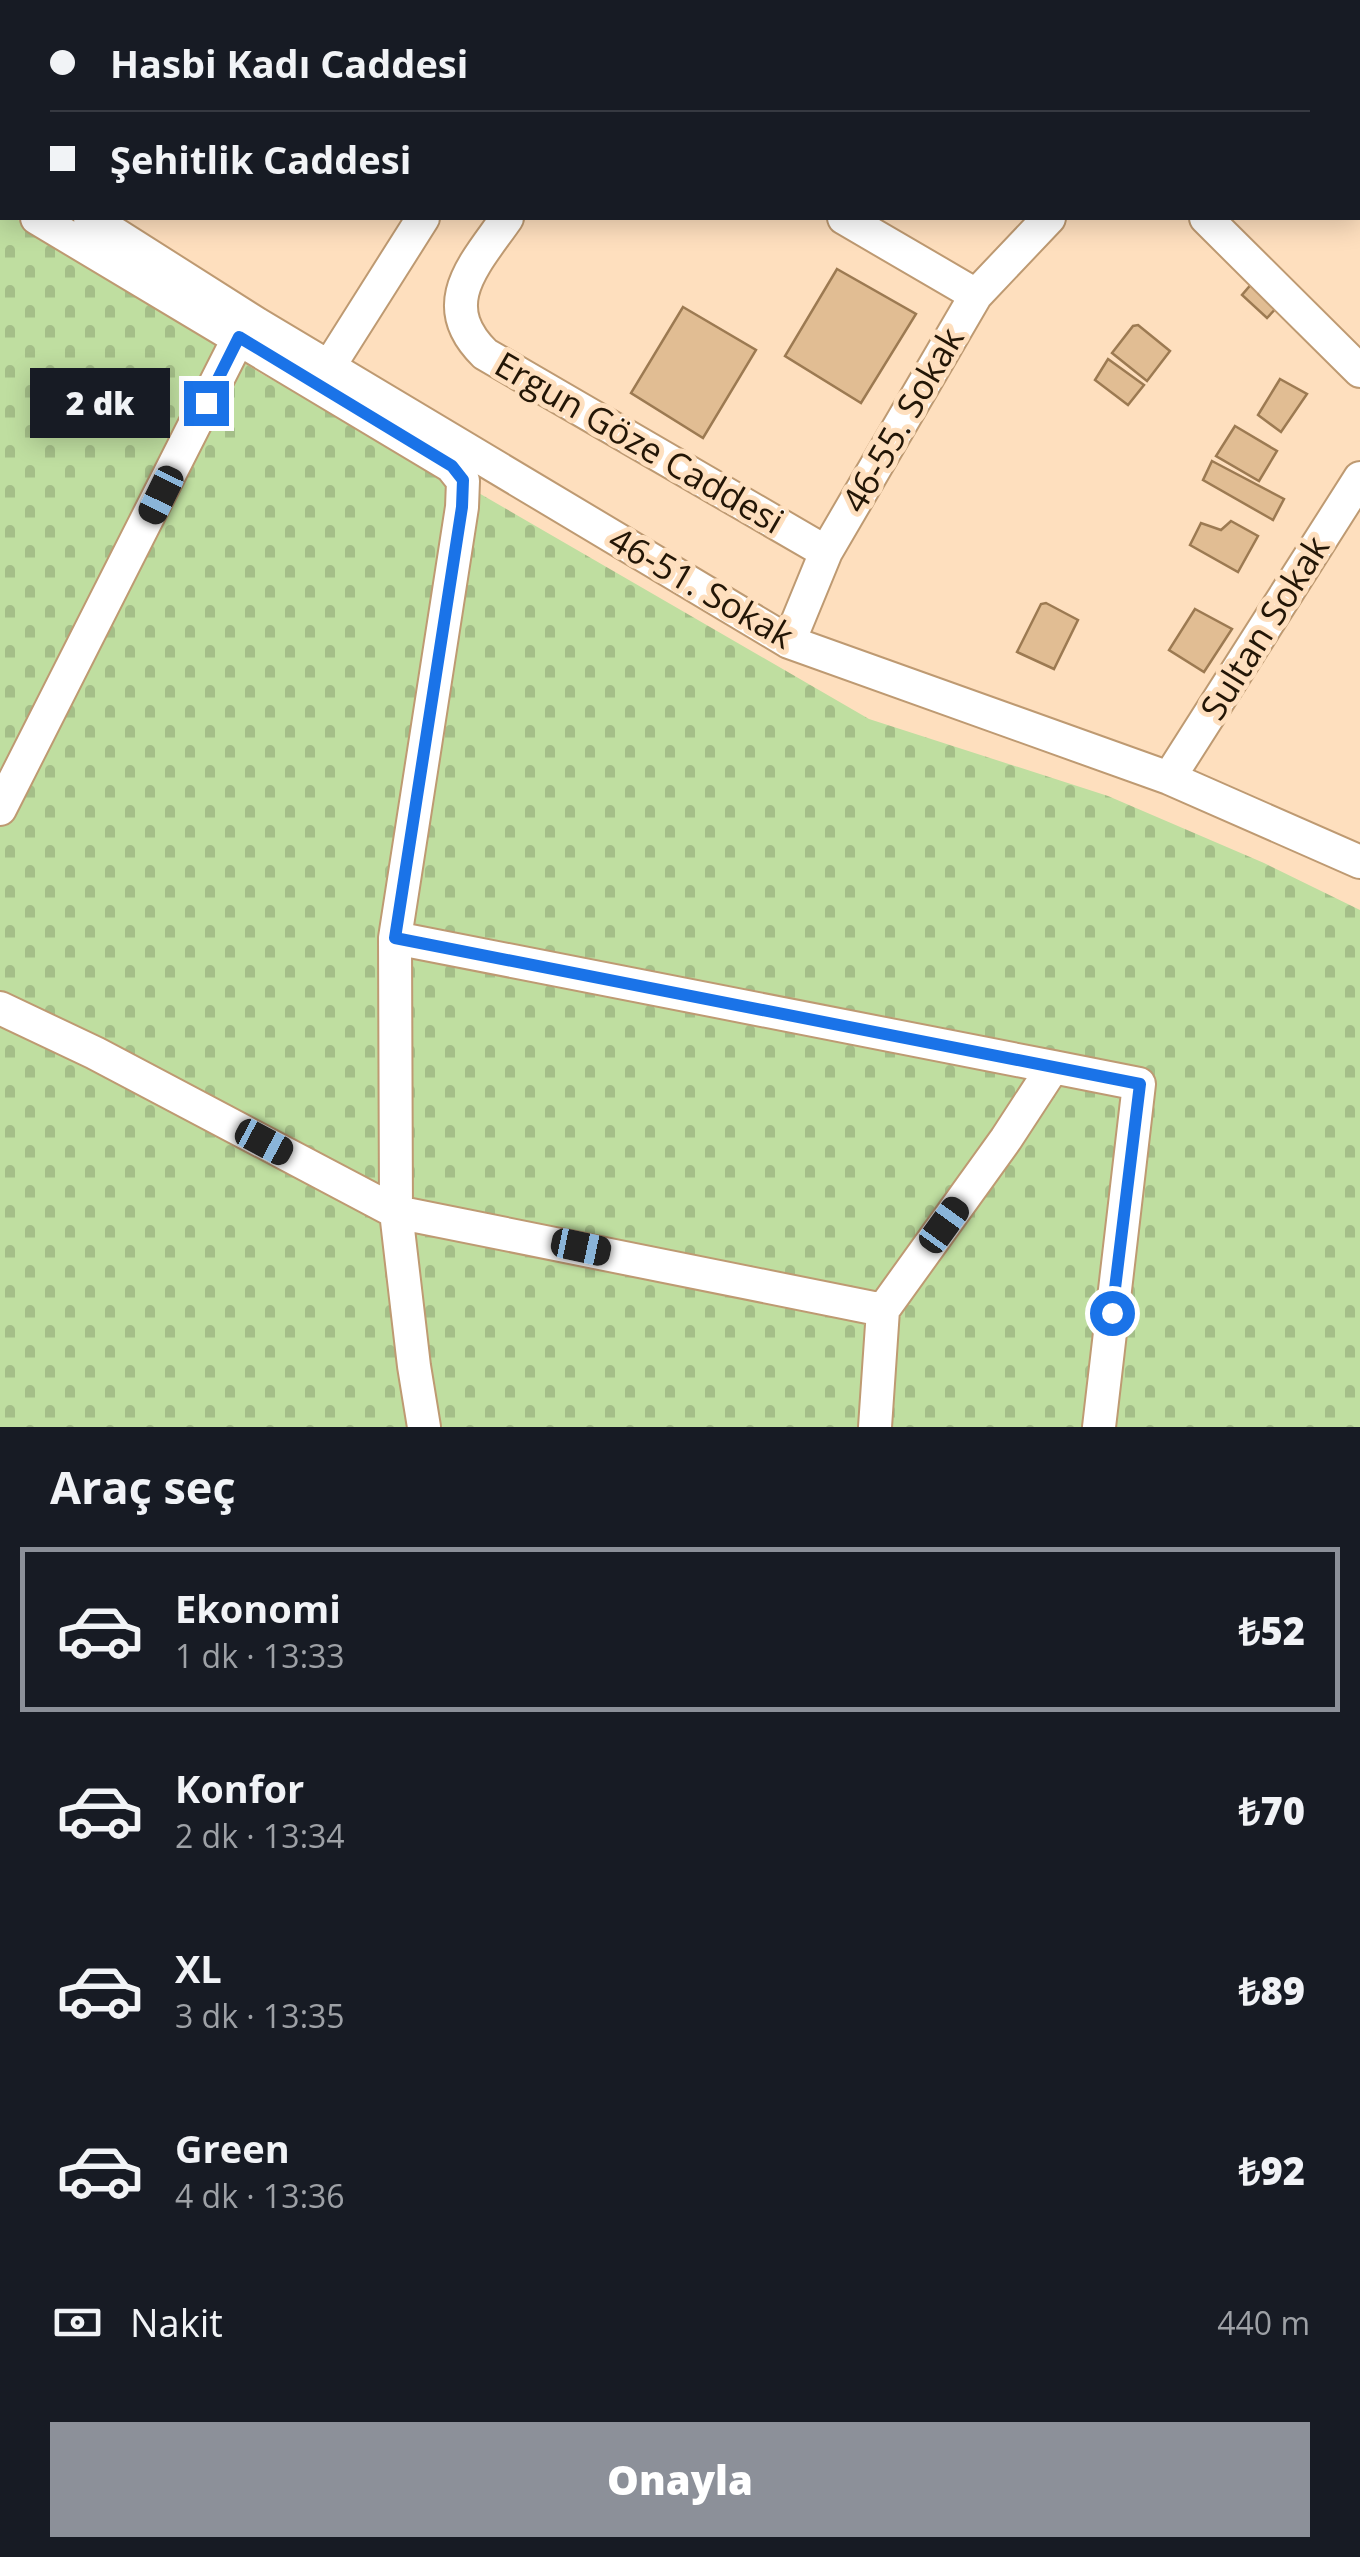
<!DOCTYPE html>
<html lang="tr">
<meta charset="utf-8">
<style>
body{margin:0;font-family:"Open Sans",sans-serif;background:#242831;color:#f1f3f6;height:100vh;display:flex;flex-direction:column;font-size:38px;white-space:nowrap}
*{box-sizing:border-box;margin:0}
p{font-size:32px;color:#9ea1a6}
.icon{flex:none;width:55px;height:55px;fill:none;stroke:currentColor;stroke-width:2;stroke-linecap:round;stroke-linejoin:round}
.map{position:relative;height:1427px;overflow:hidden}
.side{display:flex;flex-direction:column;background:#171b24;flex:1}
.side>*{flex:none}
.top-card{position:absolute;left:0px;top:0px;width:1360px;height:220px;box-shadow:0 5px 25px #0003;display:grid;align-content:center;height:220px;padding:0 50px;background:#171b24}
.end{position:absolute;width:45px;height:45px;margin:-22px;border:12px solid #1a73e8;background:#fff;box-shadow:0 0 0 5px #fff}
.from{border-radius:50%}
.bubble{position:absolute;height:70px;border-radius:0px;background:#171b24;box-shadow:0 5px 25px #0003;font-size:32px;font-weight:800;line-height:70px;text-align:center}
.car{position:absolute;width:30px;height:60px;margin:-30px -15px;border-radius:12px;box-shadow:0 0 8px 2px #0007;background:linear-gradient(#222 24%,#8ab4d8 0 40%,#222 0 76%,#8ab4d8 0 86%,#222 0)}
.top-card b{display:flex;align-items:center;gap:35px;height:95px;font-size:38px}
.top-card b+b{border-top:2px solid #363941}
.top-card i{width:25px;height:25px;background:#f1f3f6}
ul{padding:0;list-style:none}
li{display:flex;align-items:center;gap:30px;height:165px;margin:0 20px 15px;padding:0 30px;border:5px solid transparent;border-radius:0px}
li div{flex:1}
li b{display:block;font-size:38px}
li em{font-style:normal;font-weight:800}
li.selected{border-color:#8c9099}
li>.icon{width:90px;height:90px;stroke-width:1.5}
h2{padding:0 50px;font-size:45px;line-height:120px}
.pay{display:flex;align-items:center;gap:25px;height:110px;padding:0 50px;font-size:38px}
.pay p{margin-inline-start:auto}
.button{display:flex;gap:20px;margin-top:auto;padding:20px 50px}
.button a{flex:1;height:115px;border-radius:0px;background:#8c9099;color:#fff;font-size:40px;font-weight:800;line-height:115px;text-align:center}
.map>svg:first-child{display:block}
.cemetery{fill:url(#cemetery-stones)}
.building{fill:#e1bd93;stroke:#9c7a52;stroke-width:2.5}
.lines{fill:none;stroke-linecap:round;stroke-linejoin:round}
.street-casing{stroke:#be9a72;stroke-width:36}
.street{stroke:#fff;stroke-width:32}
.route{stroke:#1a73e8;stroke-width:12}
.labels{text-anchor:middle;stroke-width:10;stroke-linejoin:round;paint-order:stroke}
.street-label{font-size:35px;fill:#231606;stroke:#fedfbe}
</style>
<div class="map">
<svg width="1360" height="1427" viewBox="0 0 1360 1427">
<defs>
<pattern id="cemetery-stones" width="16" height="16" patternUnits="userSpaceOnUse" patternTransform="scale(2.5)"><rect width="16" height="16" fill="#bfdea0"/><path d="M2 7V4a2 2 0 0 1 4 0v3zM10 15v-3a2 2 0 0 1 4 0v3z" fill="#a4be88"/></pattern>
</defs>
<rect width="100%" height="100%" fill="#fedfbe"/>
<path class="cemetery" d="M0 208 2 218H15L262 374 458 481 869 719 1108 796 1264 863 1360 910V1427H0Z"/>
<path class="building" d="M336 0H433L334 2Z
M1070 0H1165L1168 2H1073Z
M837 269 916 314 861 403 785 356Z
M1254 281 1290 293 1267 318 1242 295Z
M683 307 756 350 703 438 631 393Z
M1138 325 1170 351 1147 381 1112 353 1133 326Z
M1108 359 1144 385 1128 405 1095 380Z
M1280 379 1307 394 1281 432 1258 415Z
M1235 426 1277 451 1259 481 1216 456Z
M1212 461 1284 499 1273 520 1203 480Z
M1231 521 1258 536 1238 572 1190 545 1201 523 1221 530Z
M1046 603 1078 620 1054 669 1017 652 1041 604Z
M1195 609 1232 629 1204 672 1169 650Z"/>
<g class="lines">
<defs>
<path id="street" d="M991 0 993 2
M559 2 561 0
M653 2 654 0
M1280 2 1283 0
M0 161 2 162
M0 196 2 197
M37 218 451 466 463 481 462 507 395 938 396 1212 414 1366 424 1427
M90 218 257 324 789 642 1169 778 1360 862
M507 218C475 264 434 304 485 354L826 552
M844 218 976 295
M1206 218 1360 371
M330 365 423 218
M789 642 826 552 976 295 1049 218
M1169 778 1360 478
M0 809 239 337
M395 938 1053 1067 1006 1139 883 1310 875 1427
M0 1008 95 1053 396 1212 883 1310
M1053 1067 1139 1084 1099 1427"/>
</defs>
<use href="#street" class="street-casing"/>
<use href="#street" class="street"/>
</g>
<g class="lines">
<path class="route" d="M206 403 239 337 452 466 463 480 462 507 395 938 1140 1084 1112 1313"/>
</g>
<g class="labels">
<g class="street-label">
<text transform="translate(903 420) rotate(-60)" y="12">46-55. Sokak</text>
<text transform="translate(639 443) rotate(30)" y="12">Ergun Göze Caddesi</text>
<text transform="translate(701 588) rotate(30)" y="12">46-51. Sokak</text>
<text transform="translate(1265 628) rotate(-58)" y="12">Sultan Sokak</text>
</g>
</g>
</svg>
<i class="end from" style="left:1112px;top:1313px"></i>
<i class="end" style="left:206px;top:403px"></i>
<div class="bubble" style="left:30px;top:368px;width:140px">2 dk</div>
<i class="car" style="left:161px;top:495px;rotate:206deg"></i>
<i class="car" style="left:264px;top:1142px;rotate:118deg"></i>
<i class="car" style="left:944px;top:1225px;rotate:36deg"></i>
<i class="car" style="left:581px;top:1247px;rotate:102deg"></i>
<div class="top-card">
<b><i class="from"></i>Hasbi Kadı Caddesi</b>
<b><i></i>Şehitlik Caddesi</b>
</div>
</div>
<section class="side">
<h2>Araç seç</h2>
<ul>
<li class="selected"><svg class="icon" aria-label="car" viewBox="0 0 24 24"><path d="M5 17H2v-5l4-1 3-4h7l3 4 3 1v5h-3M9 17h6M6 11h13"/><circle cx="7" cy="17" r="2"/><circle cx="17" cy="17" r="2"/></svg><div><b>Ekonomi</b><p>1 dk · 13:33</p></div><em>₺52</em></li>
<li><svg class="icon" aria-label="car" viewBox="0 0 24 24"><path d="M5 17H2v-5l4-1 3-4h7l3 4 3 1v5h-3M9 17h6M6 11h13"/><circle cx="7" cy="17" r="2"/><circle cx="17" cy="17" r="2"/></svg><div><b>Konfor</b><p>2 dk · 13:34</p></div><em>₺70</em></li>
<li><svg class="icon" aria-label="car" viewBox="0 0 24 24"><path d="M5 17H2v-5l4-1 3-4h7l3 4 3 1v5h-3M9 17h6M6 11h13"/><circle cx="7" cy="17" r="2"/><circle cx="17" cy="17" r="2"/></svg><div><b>XL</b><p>3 dk · 13:35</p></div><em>₺89</em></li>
<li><svg class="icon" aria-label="car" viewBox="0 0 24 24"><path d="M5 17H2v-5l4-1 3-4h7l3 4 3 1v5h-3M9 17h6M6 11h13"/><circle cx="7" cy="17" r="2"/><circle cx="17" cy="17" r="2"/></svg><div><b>Green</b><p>4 dk · 13:36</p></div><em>₺92</em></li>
</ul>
<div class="pay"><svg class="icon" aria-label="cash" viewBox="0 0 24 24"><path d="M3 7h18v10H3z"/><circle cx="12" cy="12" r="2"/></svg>Nakit<p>440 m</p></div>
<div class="button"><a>Onayla</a></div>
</section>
